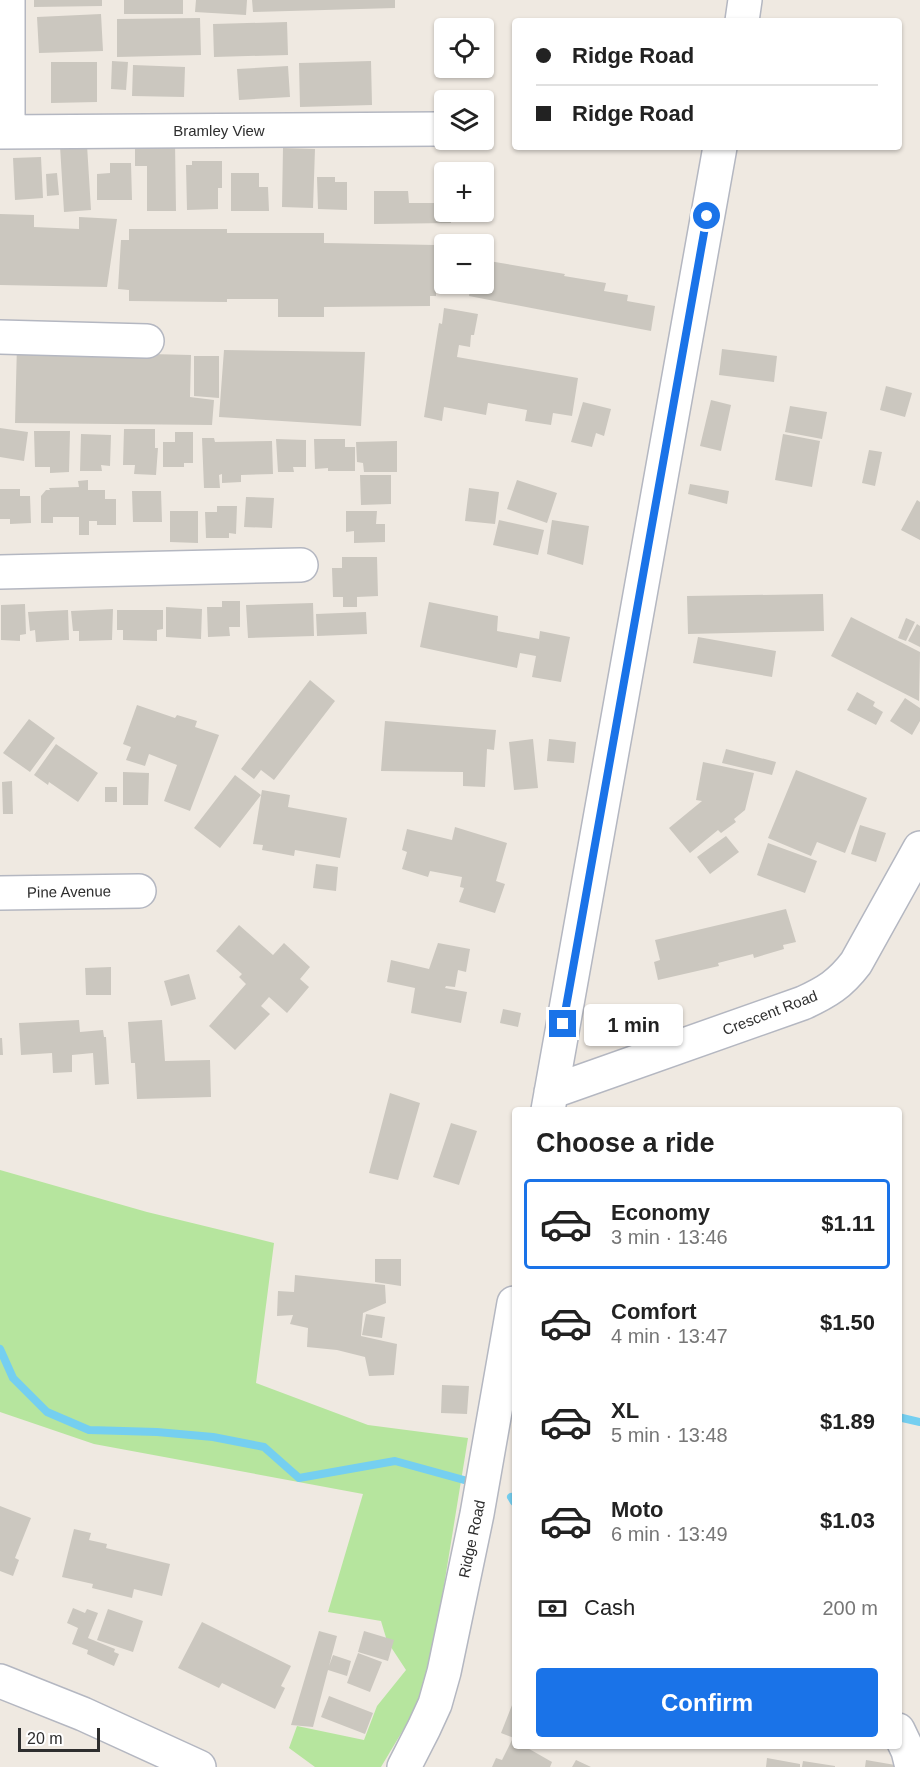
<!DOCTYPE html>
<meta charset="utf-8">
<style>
body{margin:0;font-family:Helvetica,sans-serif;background:#f2f2f2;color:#222;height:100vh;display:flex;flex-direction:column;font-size:22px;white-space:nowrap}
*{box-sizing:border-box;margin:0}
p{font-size:20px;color:#767676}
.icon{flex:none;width:33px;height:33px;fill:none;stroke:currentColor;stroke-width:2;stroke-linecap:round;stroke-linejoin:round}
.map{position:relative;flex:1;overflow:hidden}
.panel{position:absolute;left:512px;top:1107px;width:390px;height:642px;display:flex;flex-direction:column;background:#fff;border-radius:6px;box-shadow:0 2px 4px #0004}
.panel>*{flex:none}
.top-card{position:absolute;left:512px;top:18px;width:390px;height:132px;border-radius:6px;box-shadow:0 2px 4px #0004;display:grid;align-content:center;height:132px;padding:0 24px;background:#fff}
.buttons{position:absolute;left:434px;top:18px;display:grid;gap:12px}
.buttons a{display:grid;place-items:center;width:60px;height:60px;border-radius:6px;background:#fff;box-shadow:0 2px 4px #0004;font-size:30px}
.scale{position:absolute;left:18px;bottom:15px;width:82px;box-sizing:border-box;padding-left:6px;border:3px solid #2e2e2e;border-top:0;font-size:16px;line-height:21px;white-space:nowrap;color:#2e2e2e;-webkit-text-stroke:4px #fff;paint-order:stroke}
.end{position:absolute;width:27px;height:27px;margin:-14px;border:8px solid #1a73e8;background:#fff;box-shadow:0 0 0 3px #fff}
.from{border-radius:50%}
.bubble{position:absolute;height:42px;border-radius:6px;background:#fff;box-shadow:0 2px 4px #0004;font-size:20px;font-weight:800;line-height:42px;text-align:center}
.top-card b{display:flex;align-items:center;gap:21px;height:57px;font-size:22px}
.top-card b+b{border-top:2px solid #e0e0e0}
.top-card i{width:15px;height:15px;background:#222}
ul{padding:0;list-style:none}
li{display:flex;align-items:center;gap:18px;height:90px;margin:0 12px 9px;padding:0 12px;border:3px solid transparent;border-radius:6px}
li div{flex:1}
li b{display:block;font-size:22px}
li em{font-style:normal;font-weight:800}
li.active{border-color:#1a73e8}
li>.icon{width:54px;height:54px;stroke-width:1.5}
h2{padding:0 24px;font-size:27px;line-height:72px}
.pay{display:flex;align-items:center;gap:15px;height:66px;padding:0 24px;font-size:22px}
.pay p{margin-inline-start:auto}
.cta{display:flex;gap:12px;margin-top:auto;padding:12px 24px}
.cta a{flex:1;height:69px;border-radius:6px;background:#1a73e8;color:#fff;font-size:24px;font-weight:800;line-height:69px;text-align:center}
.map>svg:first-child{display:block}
.green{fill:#b6e59e}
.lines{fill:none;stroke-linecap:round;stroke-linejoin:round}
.stream{stroke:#75cff0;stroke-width:8}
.building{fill:#cbc7bf}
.minor-casing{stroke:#b4b7c1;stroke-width:36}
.minor{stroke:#fff;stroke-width:33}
.route{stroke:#1a73e8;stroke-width:8}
.labels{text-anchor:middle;stroke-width:4.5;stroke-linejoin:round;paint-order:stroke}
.street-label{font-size:15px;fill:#2e2e2e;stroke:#fff}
</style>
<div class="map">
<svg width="920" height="1767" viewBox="0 0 920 1767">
<rect width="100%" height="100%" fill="#efe9e1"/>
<path class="green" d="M0 1170 147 1212 274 1243 256 1383 368 1425 468 1438 427 1690 381 1767H315L289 1748 297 1726 364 1740 377 1706 406 1670 387 1641 381 1621 328 1612 363 1494 94 1444 0 1412Z"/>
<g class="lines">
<path class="stream" d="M0 1349 13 1378 47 1412 89 1430 157 1432 213 1437 264 1447 299 1478 395 1461 464 1480
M898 1417 920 1422
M511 1497 514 1502"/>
</g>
<path class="building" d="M34 0H102V6L34 7Z
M124 0H183V14H124Z
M196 0H247L246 15 195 12Z
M252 0H395V8L253 12Z
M101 14 103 51 39 53 37 17Z
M200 18 201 55 117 57V19Z
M287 22 288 55 214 57 213 24Z
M112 61 128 62 126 90 111 89Z
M371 61 372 105 300 107 299 63Z
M51 62H97V102L51 103Z
M133 65 185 67 184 97 132 96Z
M288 66 290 97 239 100 237 69Z
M135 142H175L176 211H147V166H135Z
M87 145 91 210 64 212 60 146Z
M283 148 315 149 313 208 282 207Z
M41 157 43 198 15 200 13 158Z
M192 161H222V188H218V209L187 210 186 165H192Z
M110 163H131L132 200H97V174L110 173Z
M57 173 59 195 47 196 46 174Z
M231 173H259V187H268L269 211H231Z
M317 177H335V182H347V210L318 209Z
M374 191H408L409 203H444V212H451V223L374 224Z
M0 214 34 215V227L79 229V217L117 219 107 287 0 285Z
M129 229H227V233H324V243L436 245V296H430V306L324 307V317H278V299H227V302L129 301V290L118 289 121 240H129Z
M483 260 565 274 564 276 606 283 604 291 628 295 627 301 655 306 651 331 469 296 471 284H483Z
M444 308 478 314 474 335H471L470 347 459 345 457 357 578 378 572 416 553 413 551 425 525 421 527 410 488 403 486 415 444 407 442 421 424 417 439 323 442 324Z
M17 344 110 353 191 355 190 397 214 400 212 425 15 423Z
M722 349 777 356 774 382 719 375Z
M224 350 365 352 361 426 219 417Z
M194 356H219V398L194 396Z
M886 386 912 393 905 417 880 410Z
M711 400 731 405 721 451 700 446Z
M583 402 611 409 604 436 596 433 592 447 571 442Z
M790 406 827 412 822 439 785 432Z
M0 428 28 432 24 461 0 457Z
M124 429H155V448H158L156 475 134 474 135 465H123Z
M34 431H70L69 472 50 473V467H35Z
M175 432H193V463H184V467H163V442H175Z
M81 434 111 435 110 466 101 465 102 471H80Z
M783 434 820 441 812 487 775 480Z
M202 438H214L215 442 272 441 273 474 241 475V482L222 483V474L219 475 220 488H204Z
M276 439 306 440V467H293L294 472H278Z
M314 439H345V447H355V471H328V468L315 469Z
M397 441V472H364L363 463 357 462 356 442Z
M869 450 882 452 875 486 862 483Z
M360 475H391V504L361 505Z
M88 480V490H105V499H116V525H97V521H89V535H79V517H53V523H41V496L46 490H50L49 488 79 487 78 481Z
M517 480 557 493 547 523 507 509Z
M690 484 729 491 727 504 688 494Z
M469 488 499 492 495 524 465 521Z
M0 489H20V496H30L31 523 10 524V519H0Z
M132 491H161L162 522H133Z
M246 497 274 498 272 528 244 527Z
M917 500 920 502V540L901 530Z
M217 506H237L236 534 229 533V538H206L205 512H217Z
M170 511H198V543L170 542Z
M346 511H377L376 524H385V542L354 543V531L346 532Z
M499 520 544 530 538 555 493 545Z
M552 520 589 526 583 565 547 554Z
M342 557H377L378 596 357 597V607H343V597H333L332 568H342Z
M823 594 824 631 688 634 687 596Z
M222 601H240V627H229L230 636 208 637 207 607H222Z
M429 602 498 616 497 631 539 639 540 631 570 637 561 682 532 677 536 656 520 653 517 668 420 647Z
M313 603 314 636 248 638 246 605Z
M25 604 26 634 20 635V641L1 640V605Z
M166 607 202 609 201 639 166 637Z
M113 609 112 640 79 641V631H73L71 611Z
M68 610 69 640 36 642 35 630 30 631 28 612Z
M117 610H163V629L157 630V641L123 640V630H117Z
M366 612 367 634 317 636 316 614Z
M851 617 920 652 919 701 831 656Z
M906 618 915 622 906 641 898 638Z
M917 624 920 626V647L908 641Z
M698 637 776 651 772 677 693 663Z
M310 680 335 701 274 780 261 770 254 779 241 769Z
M857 692 875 702 873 706 883 712 876 725 847 710Z
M905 698 920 708V721L912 735 890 721Z
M137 705 175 718 177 715 197 721 195 727 219 735 190 811 164 801 177 765 149 754 145 766 126 760 131 747 123 744Z
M29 719 55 738 30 772 3 753Z
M385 721 496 730 494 750 487 749 485 787 463 786V772L381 771Z
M533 739 538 788 514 790 509 742Z
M549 739 576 742 574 763 547 761Z
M56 744 98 773 78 802 49 782 48 785 34 775Z
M726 749 776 762 772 775 722 763Z
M703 762 754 773 745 810 734 819 736 822 721 833 718 830 690 853 669 828 702 801 696 800Z
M796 770 867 798 845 853 817 842 811 856 768 838Z
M123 772 149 773 148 805H123Z
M235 775 261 795 220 848 194 828Z
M12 781 13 814H3L2 782Z
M105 787H117V802H105Z
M262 790 290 795 288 807 347 818 340 858 295 850 294 856 262 850 263 845 253 844Z
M860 825 886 833 876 862 851 854Z
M455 827 507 843 496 881 505 884 495 913 459 902 464 888 460 887 462 877 430 871 428 877 402 869 407 852 402 850 407 829 452 840Z
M726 836 739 852 710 874 697 857Z
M768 843 817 861 805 893 757 875Z
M316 864 338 867 336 891 313 888Z
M786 909 796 942 783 945 784 949 754 958 753 954 718 963 719 966 658 980 654 962 660 960 655 940Z
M239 925 273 955 284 943 310 967 300 979 309 987 287 1013 269 997 261 1006 270 1014 235 1050 209 1026 246 984 239 977 242 974 216 951Z
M438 943 470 949 466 972 458 970 455 987 446 986 445 988 467 992 461 1023 411 1013 415 988 387 982 391 960 429 969Z
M111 967V995H86L85 968Z
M189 974 196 999 171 1006 164 981Z
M503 1009 521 1013 518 1027 500 1023Z
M79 1020 80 1032 103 1030 104 1037H106L109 1084 95 1085 93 1053 72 1055V1072L53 1073 52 1053 21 1055 19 1023Z
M162 1020 165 1061 210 1060 211 1097 137 1099 135 1063H131L128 1022Z
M0 1038H2L3 1055H0Z
M390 1093 420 1103 398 1180 369 1173Z
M451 1123 477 1131 459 1185 433 1177Z
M375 1259H401V1286L375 1282Z
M295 1275 385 1285 386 1303 363 1313 361 1336 397 1344 394 1375 369 1376 365 1357 337 1350 307 1347 308 1328 290 1324 293 1315 277 1316 278 1291 294 1292Z
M366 1314 385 1317 382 1338 362 1335Z
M442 1385 469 1386 467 1414 441 1413Z
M0 1506 31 1518 15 1558 19 1560 13 1576 0 1571Z
M74 1529 91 1533 89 1540 107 1544 106 1548 170 1564 162 1596 134 1589 132 1598 92 1588 93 1584 62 1577Z
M73 1608 85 1613 87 1609 98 1613 88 1638 115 1649 114 1652 119 1654 114 1666 87 1654 88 1650 72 1644 78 1628 67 1623Z
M108 1609 143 1621 133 1652 97 1640Z
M202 1622 291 1666 281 1686 285 1688 275 1709 222 1683 219 1688 178 1668Z
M319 1631 337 1636 329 1666 333 1655 351 1661 347 1676 328 1670 313 1727 291 1725Z
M364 1631 394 1640 388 1661 358 1652Z
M358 1653 382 1662 370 1692 347 1683Z
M329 1696 373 1713 365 1734 321 1717Z
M514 1700V1738L501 1733Z
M512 1740 514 1741V1746H524L552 1762 550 1767H492L496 1758 502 1760Z
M767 1758 800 1764V1767H766Z
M576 1760 591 1767H572Z
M866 1760 901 1766V1767H865Z
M803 1761 835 1766V1767H802Z"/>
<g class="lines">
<defs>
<path id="minor" d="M742 21 745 0
M0 132 437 129
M8 132V0
M0 337 147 341
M0 572 301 565
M0 893 139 891
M551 1092 803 1003C827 992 840 984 856 963L920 848
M548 1110 720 147
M0 1681 83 1714 199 1767
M898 1730 908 1751 912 1767
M404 1767 424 1728 435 1704 444 1672 477 1514 514 1303"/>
</defs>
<use href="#minor" class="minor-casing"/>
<use href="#minor" class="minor"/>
</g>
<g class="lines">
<path class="route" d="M563 1024 707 216"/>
</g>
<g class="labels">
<g class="street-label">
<text x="219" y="136">Bramley View</text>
<text transform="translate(69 892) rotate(-1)" y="5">Pine Avenue</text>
<text transform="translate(770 1013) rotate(-21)" y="5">Crescent Road</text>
<text transform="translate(472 1539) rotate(-78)" y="5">Ridge Road</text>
</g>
</g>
</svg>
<div class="buttons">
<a><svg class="icon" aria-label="locate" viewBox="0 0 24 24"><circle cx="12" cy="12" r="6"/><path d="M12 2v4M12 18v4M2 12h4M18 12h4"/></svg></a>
<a><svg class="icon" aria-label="layers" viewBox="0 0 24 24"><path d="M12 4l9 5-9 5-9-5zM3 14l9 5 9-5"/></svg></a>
<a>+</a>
<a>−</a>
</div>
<div class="scale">20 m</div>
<i class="end from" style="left:707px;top:216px"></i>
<i class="end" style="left:563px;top:1024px"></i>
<div class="bubble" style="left:584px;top:1004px;width:99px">1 min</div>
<div class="top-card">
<b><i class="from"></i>Ridge Road</b>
<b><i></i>Ridge Road</b>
</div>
<section class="panel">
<h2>Choose a ride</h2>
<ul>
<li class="active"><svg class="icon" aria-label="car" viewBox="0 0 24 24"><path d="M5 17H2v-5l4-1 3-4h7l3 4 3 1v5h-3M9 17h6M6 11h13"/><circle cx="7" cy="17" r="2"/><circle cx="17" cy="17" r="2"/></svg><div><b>Economy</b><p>3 min · 13:46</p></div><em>$1.11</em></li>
<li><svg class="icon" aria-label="car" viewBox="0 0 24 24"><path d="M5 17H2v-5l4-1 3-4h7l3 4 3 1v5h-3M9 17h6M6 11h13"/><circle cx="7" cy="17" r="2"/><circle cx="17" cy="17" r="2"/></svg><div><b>Comfort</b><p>4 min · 13:47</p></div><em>$1.50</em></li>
<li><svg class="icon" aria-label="car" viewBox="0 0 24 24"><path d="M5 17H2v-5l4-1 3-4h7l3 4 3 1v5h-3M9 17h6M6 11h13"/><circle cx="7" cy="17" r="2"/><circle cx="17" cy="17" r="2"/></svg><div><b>XL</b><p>5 min · 13:48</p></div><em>$1.89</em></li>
<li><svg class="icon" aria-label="car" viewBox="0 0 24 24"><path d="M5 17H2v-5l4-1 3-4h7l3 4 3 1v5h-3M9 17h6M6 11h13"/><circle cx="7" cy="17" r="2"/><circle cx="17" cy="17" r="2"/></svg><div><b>Moto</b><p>6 min · 13:49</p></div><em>$1.03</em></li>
</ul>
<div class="pay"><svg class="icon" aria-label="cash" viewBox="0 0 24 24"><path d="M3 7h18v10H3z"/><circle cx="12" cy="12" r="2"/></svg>Cash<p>200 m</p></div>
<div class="cta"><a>Confirm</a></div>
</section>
</div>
